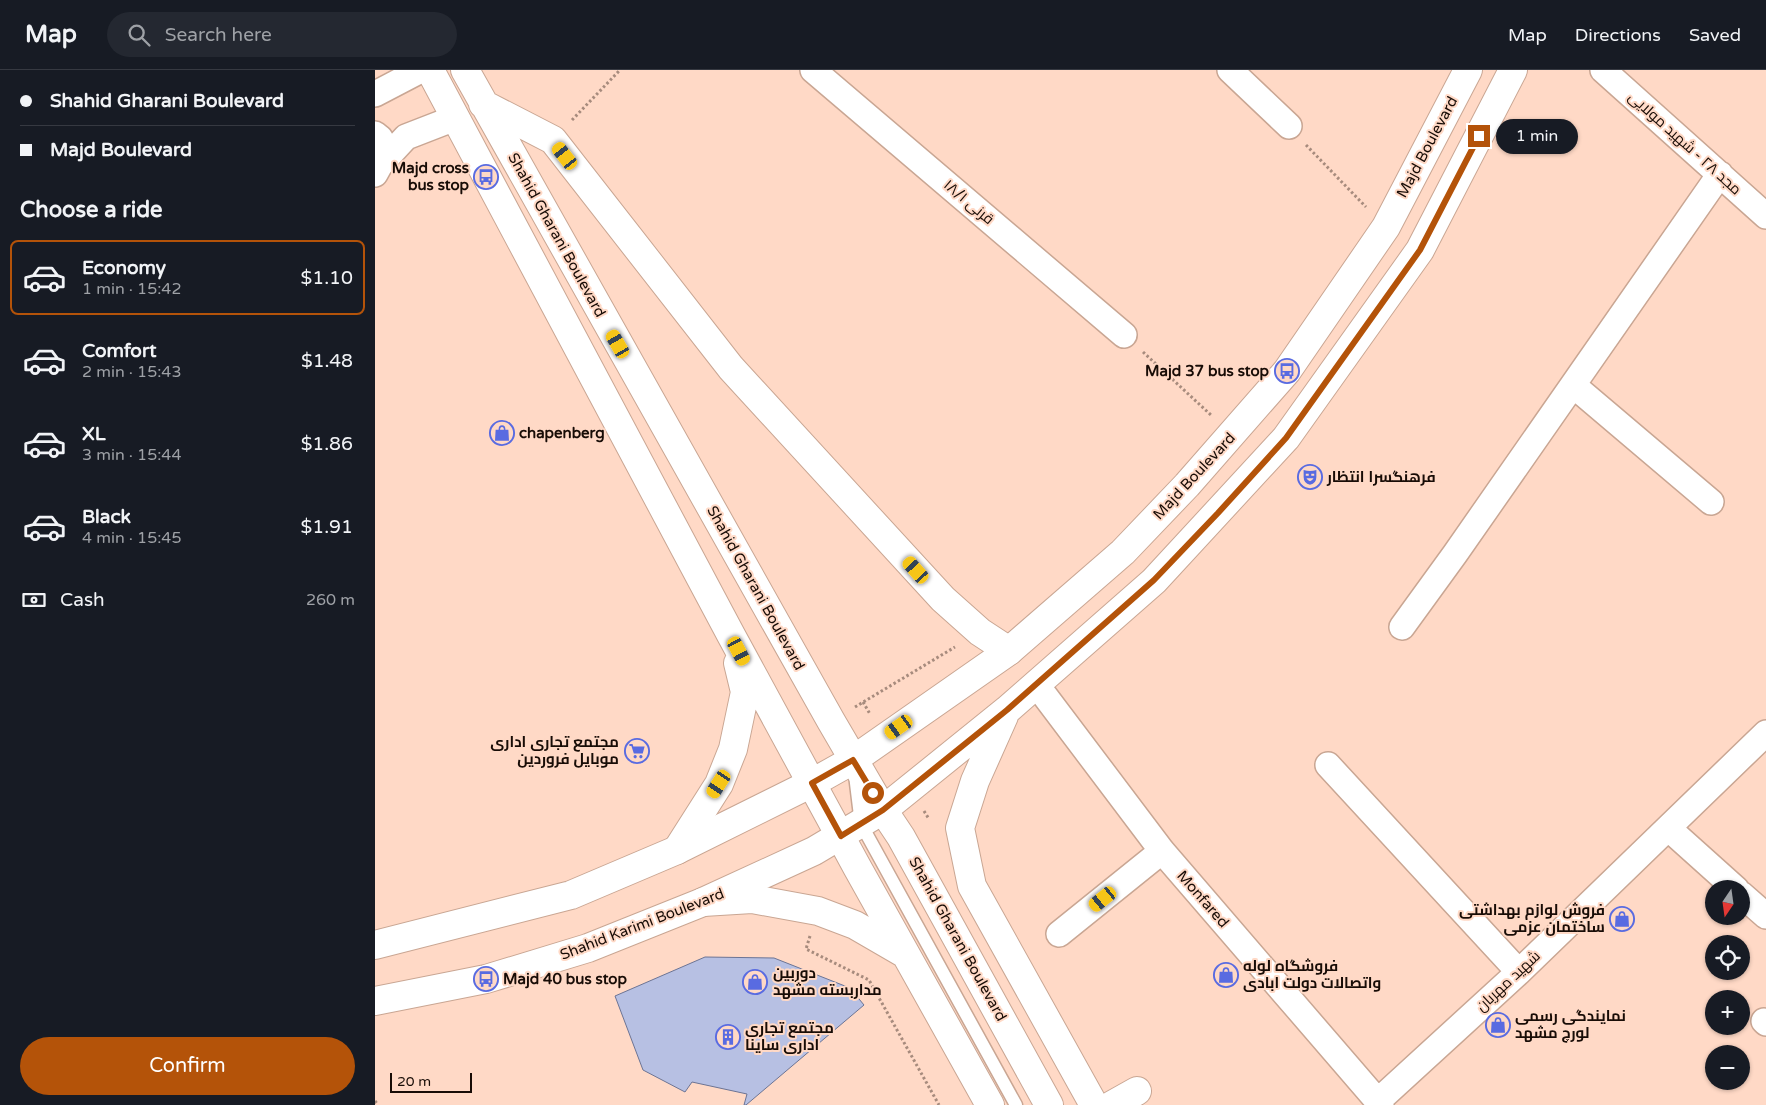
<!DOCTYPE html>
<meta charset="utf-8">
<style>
body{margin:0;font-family:"Varela Round",Cairo,sans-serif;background:#242831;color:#f1f3f6;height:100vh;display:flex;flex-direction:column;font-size:19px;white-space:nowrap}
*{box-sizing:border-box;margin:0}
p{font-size:16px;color:#9ea1a6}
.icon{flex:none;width:28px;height:28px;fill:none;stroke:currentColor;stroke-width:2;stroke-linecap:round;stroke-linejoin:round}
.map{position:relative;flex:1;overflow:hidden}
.sheet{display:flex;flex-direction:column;background:#171b24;width:375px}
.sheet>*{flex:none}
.banner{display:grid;align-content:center;height:110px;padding:0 20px;background:#171b24}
.needle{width:32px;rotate:193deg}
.fabs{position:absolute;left:1330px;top:810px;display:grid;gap:10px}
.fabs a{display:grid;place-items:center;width:45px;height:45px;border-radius:50%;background:#171b24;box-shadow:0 1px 4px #0004;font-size:25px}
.scale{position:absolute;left:15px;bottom:12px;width:82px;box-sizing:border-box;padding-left:5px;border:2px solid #180c06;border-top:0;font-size:14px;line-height:18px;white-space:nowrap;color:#180c06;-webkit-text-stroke:4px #ffd9c6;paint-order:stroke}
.end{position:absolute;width:22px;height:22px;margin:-11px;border:6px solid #b45309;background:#fff;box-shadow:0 0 0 2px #fff}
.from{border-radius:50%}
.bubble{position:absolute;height:35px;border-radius:18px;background:#171b24;box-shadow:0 1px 4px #0004;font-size:16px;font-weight:600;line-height:35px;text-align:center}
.car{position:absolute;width:15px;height:30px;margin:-15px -8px;border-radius:6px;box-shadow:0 0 4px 1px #0007;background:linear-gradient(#f5c518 24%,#345 0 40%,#f5c518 0 76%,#345 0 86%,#f5c518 0)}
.banner b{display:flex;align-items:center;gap:18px;height:48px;font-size:19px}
.banner b+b{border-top:1px solid #363941}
.banner i{width:12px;height:12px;background:#f1f3f6}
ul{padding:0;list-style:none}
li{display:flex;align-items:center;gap:15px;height:75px;margin:0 10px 8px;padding:0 10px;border:2px solid transparent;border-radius:8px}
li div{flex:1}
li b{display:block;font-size:19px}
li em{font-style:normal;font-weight:600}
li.current{border-color:#b45309}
li>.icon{width:45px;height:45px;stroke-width:1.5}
h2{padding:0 20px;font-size:22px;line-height:60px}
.pay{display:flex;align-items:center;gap:12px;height:55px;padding:0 20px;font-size:19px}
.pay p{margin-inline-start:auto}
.primary-button{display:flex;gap:10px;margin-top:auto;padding:10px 20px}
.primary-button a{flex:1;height:58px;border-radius:30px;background:#b45309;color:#fff;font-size:20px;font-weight:600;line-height:58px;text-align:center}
header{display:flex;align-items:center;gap:30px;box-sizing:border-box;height:70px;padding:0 25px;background:#171b24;border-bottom:1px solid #363941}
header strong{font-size:24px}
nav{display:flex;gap:28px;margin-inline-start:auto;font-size:18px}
.search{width:350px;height:45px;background:#242831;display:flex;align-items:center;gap:12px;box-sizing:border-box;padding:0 18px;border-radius:28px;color:#9ea1a6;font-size:19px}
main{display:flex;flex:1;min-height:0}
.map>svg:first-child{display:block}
.building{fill:#b7c0e3;stroke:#6c7494}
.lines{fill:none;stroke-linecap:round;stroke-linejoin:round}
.lane-casing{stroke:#c9a693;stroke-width:15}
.street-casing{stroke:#c9a693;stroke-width:28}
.secondary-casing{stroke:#c9a693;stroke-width:30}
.primary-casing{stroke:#c9a693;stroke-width:30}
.path{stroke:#a78b7d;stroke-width:3;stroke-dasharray:2.5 2.5;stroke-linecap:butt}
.lane{stroke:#fff;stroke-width:12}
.street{stroke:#fff;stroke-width:25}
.secondary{stroke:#fff;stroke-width:28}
.primary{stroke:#fff;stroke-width:28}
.route{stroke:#b45309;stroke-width:6}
.labels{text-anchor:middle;stroke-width:4;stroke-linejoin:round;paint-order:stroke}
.street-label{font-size:15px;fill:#180c06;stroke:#ffd9c6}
.poi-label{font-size:15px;font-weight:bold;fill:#180c06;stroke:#ffd9c6;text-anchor:start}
</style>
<header>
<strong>Map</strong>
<div class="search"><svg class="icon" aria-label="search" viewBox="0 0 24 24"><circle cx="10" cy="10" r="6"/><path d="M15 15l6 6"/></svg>Search here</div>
<nav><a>Map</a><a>Directions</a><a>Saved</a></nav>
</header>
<main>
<section class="sheet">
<div class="banner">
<b><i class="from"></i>Shahid Gharani Boulevard</b>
<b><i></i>Majd Boulevard</b>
</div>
<h2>Choose a ride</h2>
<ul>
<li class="current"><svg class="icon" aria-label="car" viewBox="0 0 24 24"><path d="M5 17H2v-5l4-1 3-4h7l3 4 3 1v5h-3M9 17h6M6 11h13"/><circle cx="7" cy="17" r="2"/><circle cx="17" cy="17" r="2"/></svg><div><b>Economy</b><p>1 min · 15:42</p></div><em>$1.10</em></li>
<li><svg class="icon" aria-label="car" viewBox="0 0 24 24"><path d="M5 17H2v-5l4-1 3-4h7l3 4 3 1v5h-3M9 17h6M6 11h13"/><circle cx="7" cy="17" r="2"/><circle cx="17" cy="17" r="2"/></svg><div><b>Comfort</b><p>2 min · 15:43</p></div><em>$1.48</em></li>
<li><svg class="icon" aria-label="car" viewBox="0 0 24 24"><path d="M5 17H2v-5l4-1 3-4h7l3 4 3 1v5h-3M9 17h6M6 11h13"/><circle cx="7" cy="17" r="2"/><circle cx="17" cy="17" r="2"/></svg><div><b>XL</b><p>3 min · 15:44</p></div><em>$1.86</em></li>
<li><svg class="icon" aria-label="car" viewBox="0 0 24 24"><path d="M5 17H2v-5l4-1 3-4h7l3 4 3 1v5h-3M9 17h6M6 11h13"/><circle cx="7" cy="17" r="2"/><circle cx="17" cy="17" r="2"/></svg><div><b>Black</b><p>4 min · 15:45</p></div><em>$1.91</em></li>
</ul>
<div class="pay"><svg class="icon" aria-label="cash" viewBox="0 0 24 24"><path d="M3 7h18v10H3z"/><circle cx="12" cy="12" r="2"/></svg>Cash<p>260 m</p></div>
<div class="primary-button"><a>Confirm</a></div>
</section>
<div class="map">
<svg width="1391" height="1035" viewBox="0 0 1391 1035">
<rect width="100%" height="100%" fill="#ffd9c6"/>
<path class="building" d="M330 887 399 888 475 918 489 935 371 1035H369L372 1024 317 1012 310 1022 268 1000 240 926Z"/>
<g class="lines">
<defs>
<path id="lane" d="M480 705 486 754 641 1035"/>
<path id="street" d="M438 0 749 265
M855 0 914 56
M1228 0 1391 146
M0 24 46 0
M0 64 5 68 15 84
M0 104 5 95 31 67 80 48
M1198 315 1336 432
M1027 557 1080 484 1345 104
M661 614 787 781 1006 1035
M953 695 1144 902
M1293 758 1361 819
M1366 824 1391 846
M684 864 787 781
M1389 951 1391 953
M1003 1031 1144 902 1391 663"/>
<path id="secondary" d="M629 646 600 711 585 758 597 816 719 1035
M0 875 196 825 302 780 437 713 478 690 634 581 748 482 812 415 912 301 1011 157 1093 0
M0 931 111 909 213 878 328 832 439 781 508 740 632 640 779 511 911 368 1045 180 1138 0
M737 1035 762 1021"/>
<path id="primary" d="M55 0 356 565 482 797 615 1035
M90 0 456 651 508 740 526 767 674 1035
M108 34 178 70 356 298 568 529 605 562 634 581
M302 780 344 714 358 679 370 622 363 593
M328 832 377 829 443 841 480 855 530 884"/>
</defs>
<use href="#lane" class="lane-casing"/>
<use href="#street" class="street-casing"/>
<use href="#secondary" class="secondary-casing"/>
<use href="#primary" class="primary-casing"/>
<path class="path" d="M197 50 245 0
M931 75 991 137
M768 282 837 346
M488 632 495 644
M480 637 580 577
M549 741 554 749
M435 866 431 879 494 910 564 1035
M0 1031 3 1035"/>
<use href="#lane" class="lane"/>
<use href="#street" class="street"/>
<use href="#secondary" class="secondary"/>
<use href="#primary" class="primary"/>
</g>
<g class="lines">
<path class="route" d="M498 723 478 690 437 713 466 766 508 740 632 640 779 510 843 443 911 368 1045 180 1104 66"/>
</g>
<defs>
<symbol id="bus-ring" viewBox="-11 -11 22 22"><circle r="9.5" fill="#ffd9c6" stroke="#596be1" stroke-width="1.5"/><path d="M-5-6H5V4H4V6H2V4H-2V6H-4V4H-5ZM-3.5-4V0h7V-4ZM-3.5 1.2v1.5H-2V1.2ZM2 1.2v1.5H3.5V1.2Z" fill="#596be1"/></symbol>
<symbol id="shop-ring" viewBox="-11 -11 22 22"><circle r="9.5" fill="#ffd9c6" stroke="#596be1" stroke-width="1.5"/><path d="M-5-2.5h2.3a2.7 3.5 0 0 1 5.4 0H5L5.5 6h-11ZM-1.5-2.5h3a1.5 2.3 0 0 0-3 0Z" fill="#596be1"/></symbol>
<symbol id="theatre-ring" viewBox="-11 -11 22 22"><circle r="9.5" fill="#ffd9c6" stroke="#596be1" stroke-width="1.5"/><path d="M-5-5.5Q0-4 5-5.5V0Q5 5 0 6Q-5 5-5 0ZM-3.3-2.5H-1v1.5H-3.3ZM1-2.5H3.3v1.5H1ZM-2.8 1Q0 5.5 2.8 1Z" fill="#596be1"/></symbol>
<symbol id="supermarket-ring" viewBox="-11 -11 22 22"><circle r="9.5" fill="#ffd9c6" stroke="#596be1" stroke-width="1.5"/><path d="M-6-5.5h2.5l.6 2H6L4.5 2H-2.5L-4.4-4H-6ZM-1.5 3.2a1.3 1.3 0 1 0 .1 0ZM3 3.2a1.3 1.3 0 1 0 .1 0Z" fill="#596be1"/></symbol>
<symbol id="building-ring" viewBox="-11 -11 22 22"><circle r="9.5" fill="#ffd9c6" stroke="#596be1" stroke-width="1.5"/><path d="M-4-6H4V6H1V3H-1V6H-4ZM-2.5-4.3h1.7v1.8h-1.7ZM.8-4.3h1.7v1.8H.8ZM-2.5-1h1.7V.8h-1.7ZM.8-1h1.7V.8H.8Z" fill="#596be1"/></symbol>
</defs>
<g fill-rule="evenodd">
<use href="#bus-ring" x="97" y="93" width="28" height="28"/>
<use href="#bus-ring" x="898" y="287" width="28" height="28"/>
<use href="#shop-ring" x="113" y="349" width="28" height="28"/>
<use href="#theatre-ring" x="921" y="393" width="28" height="28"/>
<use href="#supermarket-ring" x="248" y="667" width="28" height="28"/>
<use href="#shop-ring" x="1233" y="835" width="28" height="28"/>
<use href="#shop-ring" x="837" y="891" width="28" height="28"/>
<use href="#bus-ring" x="97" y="895" width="28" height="28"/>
<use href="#shop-ring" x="366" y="898" width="28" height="28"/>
<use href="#shop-ring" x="1109" y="941" width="28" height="28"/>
<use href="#building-ring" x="339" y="953" width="28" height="28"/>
</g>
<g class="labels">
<g class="street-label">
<text transform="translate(1310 73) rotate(42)" y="5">مجد ۲۸ - شهید مولایی</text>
<text transform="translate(1052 77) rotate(-62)" y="5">Majd Boulevard</text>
<text transform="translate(594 132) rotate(40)" y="5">قرنی ۱۸/۱</text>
<text transform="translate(182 165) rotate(61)" y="5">Shahid Gharani Boulevard</text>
<text transform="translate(819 406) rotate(-47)" y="5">Majd Boulevard</text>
<text transform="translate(381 518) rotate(61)" y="5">Shahid Gharani Boulevard</text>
<text transform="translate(828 829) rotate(49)" y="5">Monfared</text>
<text transform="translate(267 854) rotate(-21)" y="5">Shahid Karimi Boulevard</text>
<text transform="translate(583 869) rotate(61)" y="5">Shahid Gharani Boulevard</text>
<text transform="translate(1133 911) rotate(-43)" y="5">شهید مهربان</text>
</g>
<g class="poi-label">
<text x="94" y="103" text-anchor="end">Majd cross<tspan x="94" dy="17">bus stop</tspan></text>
<text x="894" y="306" text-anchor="end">Majd 37 bus stop</text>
<text x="144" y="368">chapenberg</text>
<text x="952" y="412">فرهنگسرا انتظار</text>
<text x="244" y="677" text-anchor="end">مجتمع تجاری اداری<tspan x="244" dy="17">موبایل فروردین</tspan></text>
<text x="1230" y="845" text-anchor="end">فروش لوازم بهداشتی<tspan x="1230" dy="17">ساختمان عزمی</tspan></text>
<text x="868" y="901">فروشگاه لوله<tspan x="868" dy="17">واتصالات دولت ابادی</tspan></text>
<text x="398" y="908">دوربین<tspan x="398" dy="17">مداربسته مشهد</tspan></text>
<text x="128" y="914">Majd 40 bus stop</text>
<text x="1140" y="951">نمایندگی رسمی<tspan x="1140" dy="17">لورچ مشهد</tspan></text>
<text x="370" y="963">مجتمع تجاری<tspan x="370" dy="17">اداری ساینا</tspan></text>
</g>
</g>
</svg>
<div class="fabs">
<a><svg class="needle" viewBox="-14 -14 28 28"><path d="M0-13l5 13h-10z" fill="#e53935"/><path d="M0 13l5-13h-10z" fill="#9ea1a6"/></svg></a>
<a><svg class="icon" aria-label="locate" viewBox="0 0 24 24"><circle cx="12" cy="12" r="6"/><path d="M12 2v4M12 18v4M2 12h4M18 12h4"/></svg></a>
<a>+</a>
<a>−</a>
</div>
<div class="scale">20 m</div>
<i class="end from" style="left:498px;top:723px"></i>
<i class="end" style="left:1104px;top:66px"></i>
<div class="bubble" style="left:1121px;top:49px;width:82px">1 min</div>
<i class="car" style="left:190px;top:86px;rotate:322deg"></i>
<i class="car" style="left:243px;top:274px;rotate:330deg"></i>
<i class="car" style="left:541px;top:500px;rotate:318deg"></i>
<i class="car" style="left:364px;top:581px;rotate:152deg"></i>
<i class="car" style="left:524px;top:657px;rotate:235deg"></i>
<i class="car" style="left:344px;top:714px;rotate:213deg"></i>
<i class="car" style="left:728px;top:829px;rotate:231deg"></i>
</div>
</main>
